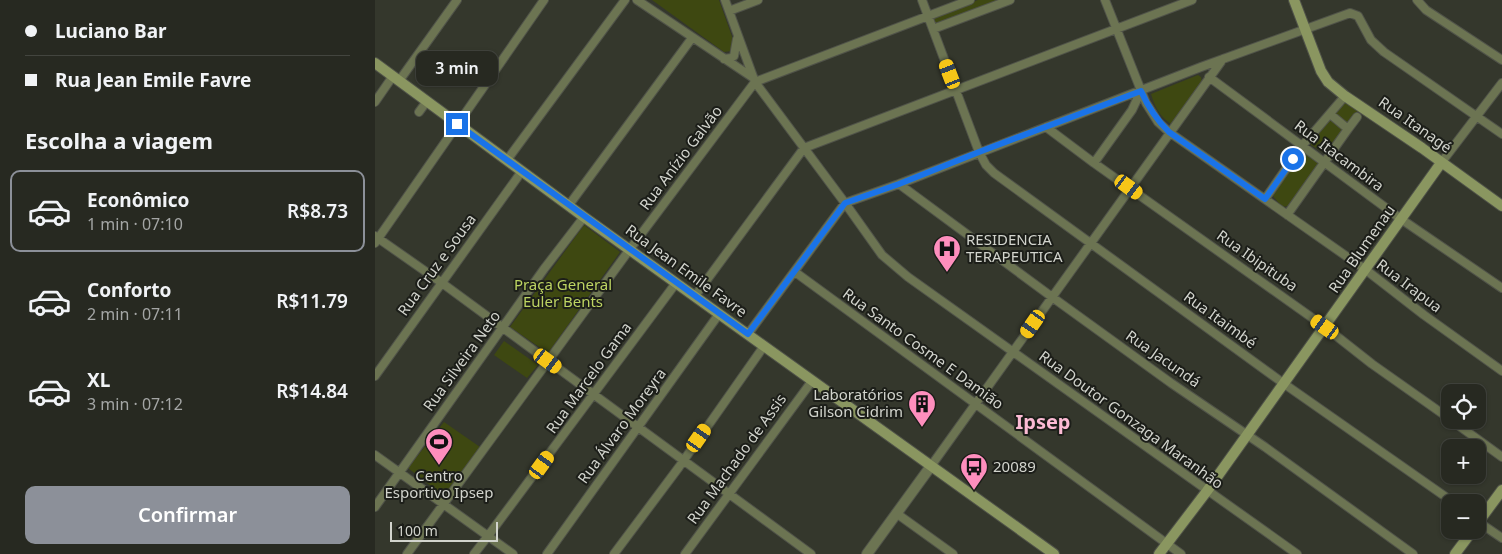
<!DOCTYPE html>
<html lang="pt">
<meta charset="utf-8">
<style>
body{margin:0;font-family:"Noto Sans",sans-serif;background:#2f312a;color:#f1f3f6;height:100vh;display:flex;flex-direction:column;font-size:19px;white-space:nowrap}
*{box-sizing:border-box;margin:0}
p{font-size:16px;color:#a4a6a5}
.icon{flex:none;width:28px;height:28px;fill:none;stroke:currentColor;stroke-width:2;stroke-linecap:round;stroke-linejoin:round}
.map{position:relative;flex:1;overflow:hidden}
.panel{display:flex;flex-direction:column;background:#272921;width:375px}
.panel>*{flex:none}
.guide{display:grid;align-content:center;height:110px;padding:0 25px;background:#272921}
.tools{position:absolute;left:1066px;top:384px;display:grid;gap:10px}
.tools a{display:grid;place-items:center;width:45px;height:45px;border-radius:10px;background:#272921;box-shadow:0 1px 4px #0004,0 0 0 1px #43453f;font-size:25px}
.scale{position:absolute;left:15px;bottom:12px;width:108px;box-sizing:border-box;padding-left:5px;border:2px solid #d2d4cd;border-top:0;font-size:14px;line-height:18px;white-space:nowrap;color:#d2d4cd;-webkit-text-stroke:4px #1c1e19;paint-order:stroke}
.end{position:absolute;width:22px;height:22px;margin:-11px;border:6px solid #1a73e8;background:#fff;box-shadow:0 0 0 2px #fff}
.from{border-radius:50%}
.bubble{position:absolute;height:35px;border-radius:10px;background:#272921;box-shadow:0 1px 4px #0004,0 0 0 1px #43453f;font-size:16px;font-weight:600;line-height:35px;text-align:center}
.car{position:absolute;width:15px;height:30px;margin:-15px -8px;border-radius:6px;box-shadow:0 0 4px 1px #0007;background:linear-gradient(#f5c518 24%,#345 0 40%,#f5c518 0 76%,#345 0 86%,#f5c518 0)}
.guide b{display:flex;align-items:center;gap:18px;height:48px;font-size:19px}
.guide b+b{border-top:1px solid #43453f}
.guide i{width:12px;height:12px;background:#f1f3f6}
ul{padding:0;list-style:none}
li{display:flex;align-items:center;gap:15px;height:82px;margin:0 10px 8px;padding:0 15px;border:2px solid transparent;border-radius:10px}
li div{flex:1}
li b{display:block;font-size:19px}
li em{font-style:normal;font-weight:600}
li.on{border-color:#8c9099}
li>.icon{width:45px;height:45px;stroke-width:1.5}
h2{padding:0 25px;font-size:22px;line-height:60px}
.action{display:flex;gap:10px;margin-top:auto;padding:10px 25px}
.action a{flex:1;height:58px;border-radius:10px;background:#8c9099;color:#fff;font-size:20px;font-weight:600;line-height:58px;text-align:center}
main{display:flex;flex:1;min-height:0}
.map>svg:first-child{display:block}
.green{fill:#3e4811}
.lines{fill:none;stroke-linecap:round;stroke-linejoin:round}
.minor-casing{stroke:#505349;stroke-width:10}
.tertiary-casing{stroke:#505349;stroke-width:12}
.secondary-casing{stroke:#505349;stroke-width:12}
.minor{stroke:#6c7452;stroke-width:8}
.tertiary{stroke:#6c7452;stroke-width:10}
.secondary{stroke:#8a9660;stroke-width:10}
.route{stroke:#1a73e8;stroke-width:6}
.labels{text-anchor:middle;stroke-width:4;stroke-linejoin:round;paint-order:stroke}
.street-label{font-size:15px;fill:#d2d4cd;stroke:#1c1e19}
.poi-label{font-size:15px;fill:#d2d4cd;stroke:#1c1e19;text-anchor:start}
.park-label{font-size:15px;fill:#bdd462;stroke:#1c1e19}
.district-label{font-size:20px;font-weight:bold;fill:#fcbbd4;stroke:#1c1e19}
</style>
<main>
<section class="panel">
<div class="guide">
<b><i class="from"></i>Luciano Bar</b>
<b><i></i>Rua Jean Emile Favre</b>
</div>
<h2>Escolha a viagem</h2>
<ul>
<li class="on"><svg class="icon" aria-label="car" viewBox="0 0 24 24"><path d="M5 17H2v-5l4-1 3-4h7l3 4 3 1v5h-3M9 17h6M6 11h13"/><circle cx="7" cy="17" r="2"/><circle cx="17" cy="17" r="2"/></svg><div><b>Econômico</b><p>1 min · 07:10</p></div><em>R$8.73</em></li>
<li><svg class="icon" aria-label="car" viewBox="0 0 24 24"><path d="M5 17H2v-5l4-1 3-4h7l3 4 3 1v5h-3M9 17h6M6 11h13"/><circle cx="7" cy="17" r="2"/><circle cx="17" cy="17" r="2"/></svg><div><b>Conforto</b><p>2 min · 07:11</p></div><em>R$11.79</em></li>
<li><svg class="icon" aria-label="car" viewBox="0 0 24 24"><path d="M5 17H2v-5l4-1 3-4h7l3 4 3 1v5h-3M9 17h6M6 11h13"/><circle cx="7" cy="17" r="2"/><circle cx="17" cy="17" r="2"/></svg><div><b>XL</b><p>3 min · 07:12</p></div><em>R$14.84</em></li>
</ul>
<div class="action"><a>Confirmar</a></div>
</section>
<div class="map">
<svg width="1127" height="554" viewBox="0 0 1127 554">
<rect width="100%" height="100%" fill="#34372c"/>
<path class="green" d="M277 0H344L360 45 356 51 349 52Z
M603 0H629L560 28 556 18Z
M823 75 826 77 827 82 796 124C784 116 780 107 776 94Z
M970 100 985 109 953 154H951L936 145 935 142Z
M928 148 947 159 913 206 907 207 898 196 911 172Z
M209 225 245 252 173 353 135 327Z
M129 341 163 365 152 378 119 355Z
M69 422 105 447 70 497 33 468Z"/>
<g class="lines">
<defs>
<path id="minor" d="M262 0 377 77
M350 0 380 82 470 203 507 255 533 277 922 554
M547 0 604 152 611 165 619 173 908 383 1078 502
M730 0 771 103 783 122 794 132 991 270 1049 315 1127 371
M1042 0 1051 10 1127 60
M354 11 383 0
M558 29 635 0
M349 59 356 58 359 56 362 39
M834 77 1026 219 1127 288
M24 81 82 0
M380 82 595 0
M0 102 18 76
M44 112 52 101
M671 127 719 163 950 327 997 364 1075 419
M973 129 982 117
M132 160 250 0
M719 163 757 110 766 91
M1066 163 1127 83
M524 184 677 297 796 383 890 447 1038 554
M890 199 927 146 970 96
M194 205 317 38
M912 215 973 129 955 114
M0 236 67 283 436 554
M0 243 169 0
M420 272 806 554
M320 296 429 148 817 0
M373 334 470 203 524 184 826 67 975 13 983 16 996 40 1009 52 1127 134
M0 376 147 171
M1076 420 1127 457
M0 455 138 554
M556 466 848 59
M0 507 169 269 209 217
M521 513 578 554
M1102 521 1127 538
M113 536 301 283
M32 554 255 249 380 82
M99 554 113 536
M172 554 344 314
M239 554 304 467 389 346
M310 554 437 381"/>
<path id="tertiary" d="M492 554 556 466"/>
<path id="secondary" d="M919 0 946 71 953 82 970 96 1047 148 1127 206
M0 63 209 217 679 554
M1102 524 1127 490
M784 554 832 491 1066 163
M1080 554 1098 530"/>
</defs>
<use href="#minor" class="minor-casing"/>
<use href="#tertiary" class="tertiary-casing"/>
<use href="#secondary" class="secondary-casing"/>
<use href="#minor" class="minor"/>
<use href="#tertiary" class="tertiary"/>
<use href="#secondary" class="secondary"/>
</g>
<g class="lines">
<path class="route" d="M82 124 373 334 470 203 524 184 604 152 766 91C773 107 782 120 794 132L890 199 918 159"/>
</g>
<defs>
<symbol id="hospital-pin" viewBox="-11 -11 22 30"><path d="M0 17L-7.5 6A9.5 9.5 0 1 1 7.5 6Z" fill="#fe8ebd" stroke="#1c1e19"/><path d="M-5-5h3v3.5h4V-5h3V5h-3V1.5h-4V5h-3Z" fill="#111"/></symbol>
<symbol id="building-pin" viewBox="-11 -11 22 30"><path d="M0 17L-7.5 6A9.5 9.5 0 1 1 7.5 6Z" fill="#fe8ebd" stroke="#1c1e19"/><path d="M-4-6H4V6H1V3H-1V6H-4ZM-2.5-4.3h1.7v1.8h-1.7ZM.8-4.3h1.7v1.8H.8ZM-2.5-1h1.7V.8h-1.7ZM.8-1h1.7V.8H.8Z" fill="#111"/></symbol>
<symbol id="stadium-pin" viewBox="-11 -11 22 30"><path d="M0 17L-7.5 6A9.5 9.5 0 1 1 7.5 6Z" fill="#fe8ebd" stroke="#1c1e19"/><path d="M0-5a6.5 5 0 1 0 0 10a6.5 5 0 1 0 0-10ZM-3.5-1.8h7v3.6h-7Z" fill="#111"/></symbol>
<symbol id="bus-pin" viewBox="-11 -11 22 30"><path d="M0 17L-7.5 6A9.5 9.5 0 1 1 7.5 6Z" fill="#fe8ebd" stroke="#1c1e19"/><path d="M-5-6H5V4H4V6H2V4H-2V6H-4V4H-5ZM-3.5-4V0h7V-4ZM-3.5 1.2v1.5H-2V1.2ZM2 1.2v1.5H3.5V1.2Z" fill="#111"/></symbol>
</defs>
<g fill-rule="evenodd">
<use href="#hospital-pin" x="556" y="233" width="32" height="43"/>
<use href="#building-pin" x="531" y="388" width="32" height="43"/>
<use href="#stadium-pin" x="48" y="426" width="32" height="43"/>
<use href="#bus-pin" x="583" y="451" width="32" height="43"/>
</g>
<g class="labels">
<g class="street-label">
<text transform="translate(1040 125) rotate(35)" y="5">Rua Itanagé</text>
<text transform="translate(964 156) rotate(37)" y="5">Rua Itacambira</text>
<text transform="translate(306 158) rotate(-53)" y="5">Rua Anízio Galvão</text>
<text transform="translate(987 249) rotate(-55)" y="5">Rua Blumenau</text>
<text transform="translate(882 261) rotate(35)" y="5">Rua Ibipituba</text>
<text transform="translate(62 265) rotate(-54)" y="5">Rua Cruz e Sousa</text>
<text transform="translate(311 271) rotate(36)" y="5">Rua Jean Emile Favre</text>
<text transform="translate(1034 286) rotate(37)" y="5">Rua Irapua</text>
<text transform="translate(845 320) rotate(36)" y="5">Rua Itaimbé</text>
<text transform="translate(548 349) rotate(36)" y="5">Rua Santo Cosme E Damião</text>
<text transform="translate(788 359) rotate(35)" y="5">Rua Jacundá</text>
<text transform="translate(87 361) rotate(-54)" y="5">Rua Silveira Neto</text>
<text transform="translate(214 378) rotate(-54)" y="5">Rua Marcelo Gama</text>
<text transform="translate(756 420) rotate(36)" y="5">Rua Doutor Gonzaga Maranhão</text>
<text transform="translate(247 426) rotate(-54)" y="5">Rua Álvaro Moreyra</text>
<text transform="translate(362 459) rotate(-54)" y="5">Rua Machado de Assis</text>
</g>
<g class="poi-label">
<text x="591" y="245">RESIDENCIA<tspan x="591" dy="17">TERAPEUTICA</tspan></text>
<text x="528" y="400" text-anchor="end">Laboratórios<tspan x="528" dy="17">Gilson Cidrim</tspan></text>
<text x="618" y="472">20089</text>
<text x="64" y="481" text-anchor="middle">Centro<tspan x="64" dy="17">Esportivo Ipsep</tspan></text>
</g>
<g class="park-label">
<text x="188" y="290">Praça General<tspan x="188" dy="17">Euler Bents</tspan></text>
</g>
<g class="district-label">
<text x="668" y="429">Ipsep</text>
</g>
</g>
</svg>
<div class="tools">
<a><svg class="icon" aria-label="locate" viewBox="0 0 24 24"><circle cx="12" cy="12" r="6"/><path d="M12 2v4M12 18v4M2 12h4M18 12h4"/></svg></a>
<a>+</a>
<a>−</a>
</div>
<div class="scale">100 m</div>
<i class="end from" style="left:918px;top:159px"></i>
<i class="end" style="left:82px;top:124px"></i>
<div class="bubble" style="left:41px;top:51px;width:82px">3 min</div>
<i class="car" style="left:575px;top:74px;rotate:339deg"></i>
<i class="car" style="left:754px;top:187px;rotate:126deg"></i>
<i class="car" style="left:658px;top:324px;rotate:215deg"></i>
<i class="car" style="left:950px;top:327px;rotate:305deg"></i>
<i class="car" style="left:173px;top:361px;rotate:126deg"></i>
<i class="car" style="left:324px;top:438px;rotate:35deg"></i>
<i class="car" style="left:167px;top:465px;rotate:36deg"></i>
</div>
</main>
